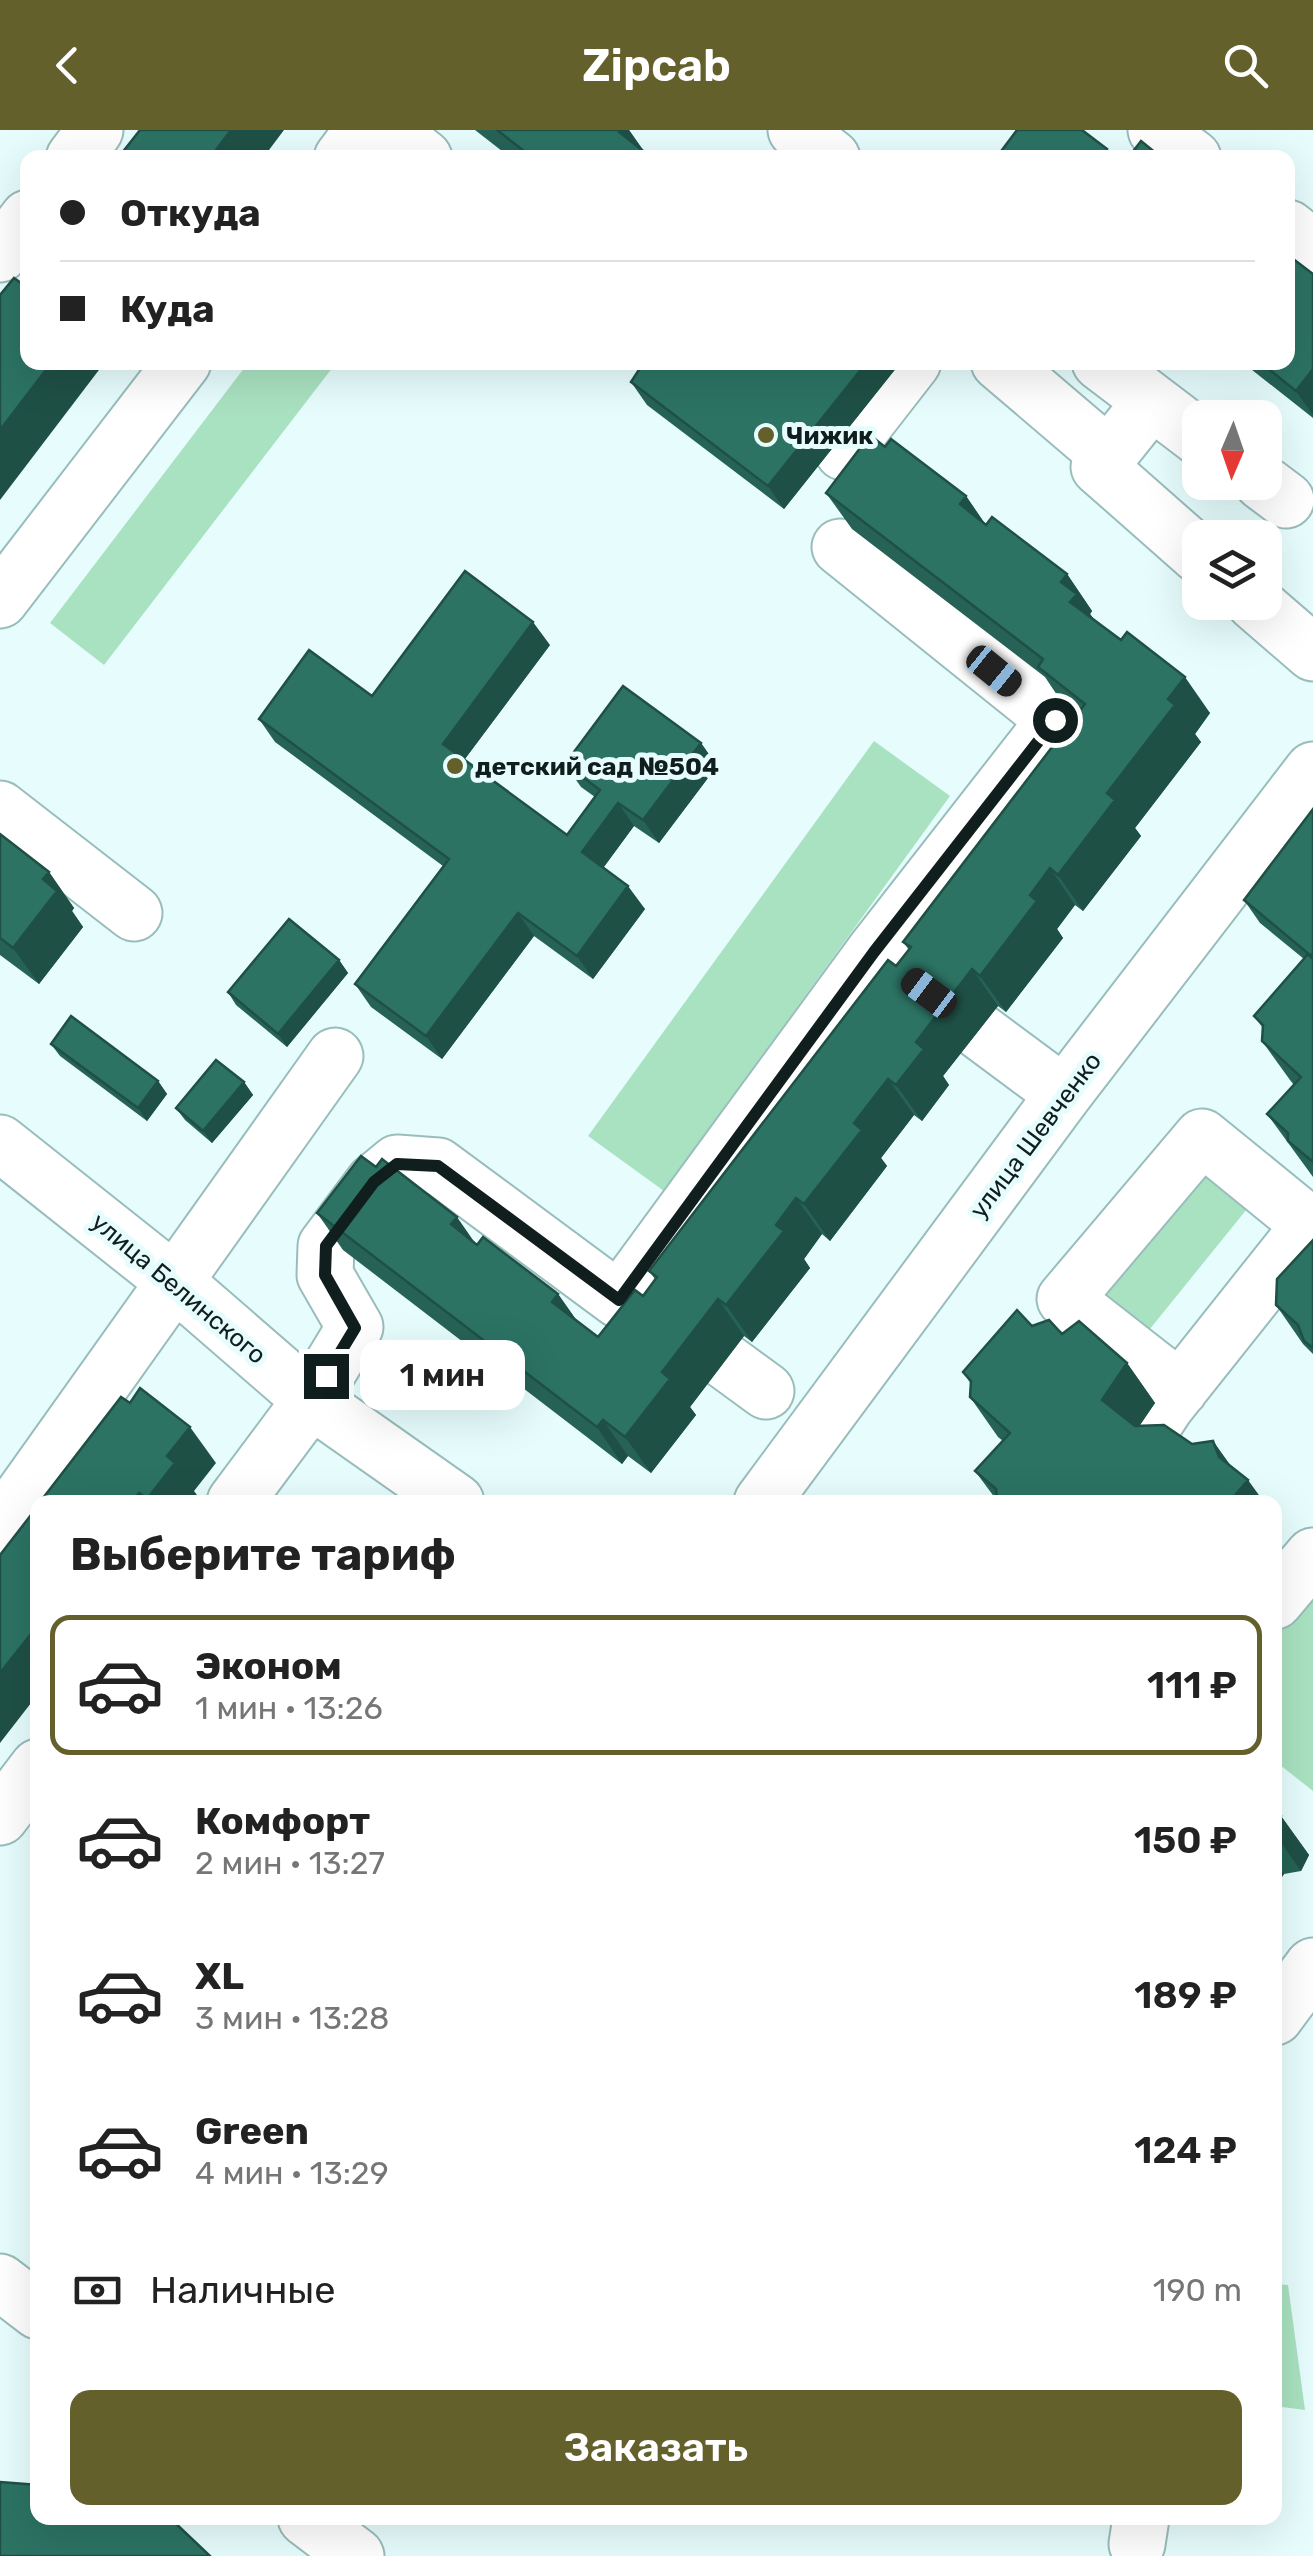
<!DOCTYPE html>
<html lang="ru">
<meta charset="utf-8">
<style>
body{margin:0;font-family:Rubik,sans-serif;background:#f2f2f2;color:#222;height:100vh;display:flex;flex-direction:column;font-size:38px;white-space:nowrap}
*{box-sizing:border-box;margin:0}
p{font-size:32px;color:#767676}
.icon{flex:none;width:55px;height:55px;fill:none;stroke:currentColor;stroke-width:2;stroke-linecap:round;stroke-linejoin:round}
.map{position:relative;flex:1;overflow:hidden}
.details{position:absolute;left:30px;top:1365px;width:1252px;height:1030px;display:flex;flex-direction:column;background:#fff;border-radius:20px;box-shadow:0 10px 40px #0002}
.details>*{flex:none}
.banner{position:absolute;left:20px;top:20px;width:1275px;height:220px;border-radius:20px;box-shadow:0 10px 40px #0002;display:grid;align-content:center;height:220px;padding:0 40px;background:#fff}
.needle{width:65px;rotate:182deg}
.buttons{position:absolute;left:1182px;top:270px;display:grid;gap:20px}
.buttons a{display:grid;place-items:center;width:100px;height:100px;border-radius:20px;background:#fff;box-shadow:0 10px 40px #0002;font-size:50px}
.end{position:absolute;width:45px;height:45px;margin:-22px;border:12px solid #101e1d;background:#fff;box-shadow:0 0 0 5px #fff}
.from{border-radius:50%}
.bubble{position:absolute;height:70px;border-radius:20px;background:#fff;box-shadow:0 10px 40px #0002;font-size:32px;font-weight:600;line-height:70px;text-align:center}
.car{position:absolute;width:30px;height:60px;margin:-30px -15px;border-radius:12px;box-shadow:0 0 8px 2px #0007;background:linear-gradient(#222 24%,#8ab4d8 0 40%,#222 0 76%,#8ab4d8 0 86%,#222 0)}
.banner b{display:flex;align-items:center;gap:35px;height:95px;font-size:38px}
.banner b+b{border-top:2px solid #e0e0e0}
.banner i{width:25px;height:25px;background:#222}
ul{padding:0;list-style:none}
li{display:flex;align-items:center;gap:30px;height:140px;margin:0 20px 15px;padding:0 20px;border:5px solid transparent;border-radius:20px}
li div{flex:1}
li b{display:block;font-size:38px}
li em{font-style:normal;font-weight:600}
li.selected{border-color:#64602c}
li>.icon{width:90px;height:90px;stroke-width:1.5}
h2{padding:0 40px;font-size:45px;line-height:120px}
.pay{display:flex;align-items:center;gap:25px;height:110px;padding:0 40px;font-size:38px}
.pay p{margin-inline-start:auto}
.primary-button{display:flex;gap:20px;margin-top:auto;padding:20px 40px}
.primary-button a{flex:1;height:115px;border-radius:20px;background:#64602c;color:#fff;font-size:40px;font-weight:600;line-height:115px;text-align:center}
header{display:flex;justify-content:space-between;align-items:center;height:130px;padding:0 40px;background:#64602c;color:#fff;font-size:45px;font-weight:600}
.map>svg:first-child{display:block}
.green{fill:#a9e2c1}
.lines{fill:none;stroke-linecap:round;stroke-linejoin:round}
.minor-casing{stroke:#99bdbc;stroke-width:59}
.minor{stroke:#fff;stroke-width:55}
.wall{fill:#266356}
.shaded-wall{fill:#1f5046}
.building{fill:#2c7364;stroke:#1f5046;stroke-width:2.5}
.route{stroke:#101e1d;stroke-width:12}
.poi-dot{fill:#64602c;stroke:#e7fdfd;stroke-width:4}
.labels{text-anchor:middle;stroke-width:10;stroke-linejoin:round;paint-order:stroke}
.poi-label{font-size:25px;font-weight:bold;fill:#101e1d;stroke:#e7fdfd;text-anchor:start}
.street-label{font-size:25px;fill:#101e1d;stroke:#e7fdfd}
</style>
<header><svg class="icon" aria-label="back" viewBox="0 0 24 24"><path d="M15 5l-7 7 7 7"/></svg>Zipcab<svg class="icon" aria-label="search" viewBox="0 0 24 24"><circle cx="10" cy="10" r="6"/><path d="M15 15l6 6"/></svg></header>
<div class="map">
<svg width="1313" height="2426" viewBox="0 0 1313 2426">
<rect width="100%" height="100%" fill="#e7fdfd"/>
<path class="green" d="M248 233H336L104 535 50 493Z
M874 611 950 666 664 1061 588 1006Z
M1203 1032 1251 1074 1141 1210 1089 1174Z
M1313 1456V1661L1275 1631V1498Z
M1275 2154 1288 2155 1305 2280 1275 2276Z"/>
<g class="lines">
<defs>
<path id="minor" d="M389 0 424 28
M796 0 832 28
M1156 0 1193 28
M74 28 95 0
M342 28 363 0
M1288 98 1313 117
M0 124 28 88
M999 232 1108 325
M1100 232 1200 308
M1151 272 1099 337 1200 426
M843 322 913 232
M1262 352 1286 370
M0 470 183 232
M1254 472 1313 523
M0 679 134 783
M979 901 1064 964
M0 1013 175 1152 311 1270 456 1372
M725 1231 766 1261
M1180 1259 1065 1169 1202 1007 1310 1095
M1139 1317 1166 1276 1313 1091
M235 1372 311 1270 355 1197 325 1145 326 1116 374 1052 397 1033 438 1036 619 1170 874 822 1055 590 840 417
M762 1372 1064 964 1313 640
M0 1397 335 926
M1275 1471 1313 1426
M0 1687 38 1637
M1275 1887 1313 1836
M0 2152 38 2181
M306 2388 356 2426
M1137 2414 1141 2388"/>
</defs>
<use href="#minor" class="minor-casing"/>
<use href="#minor" class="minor"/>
</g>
<path class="wall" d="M475 0H629L644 21 652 28H511Z
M1313 144V288L1242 232H1288Z
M901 232 784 379 647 275 631 252Z
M885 317 966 366 986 395 1067 444 1092 481 1090 484 1095 491 1210 583 1195 604 1201 612 1135 698 1141 706 1083 781 1075 775 1057 799 1063 808 1006 882 998 876 943 946 949 955 922 991 914 985 881 1028 887 1036 830 1111 822 1104 804 1129 810 1138 752 1212 744 1206 690 1277 696 1285 651 1343 628 1326 622 1334 343 1120 317 1083 376 1037 476 1114 558 1164 577 1191 598 1207 643 1166 655 1149 649 1141 909 820 903 812 1077 584 1063 574 1045 547 852 399 826 363Z
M550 515 464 630 567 705 595 667 581 657 565 634 701 613 717 636 659 713 634 696 603 738 645 779 593 849 534 806 442 929 371 877 355 854 443 736 275 612 259 589 372 566Z
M1313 679V1047L1267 984 1294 955 1290 950 1262 911 1263 898 1254 886 1304 829 1260 793 1244 770Z
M0 704 49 742 74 778 72 781 83 797 39 854 0 825Z
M339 830 348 843 287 917 236 875 228 862Z
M51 914 158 951 167 964 147 991 60 926Z
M244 952 253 965 212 1013 185 990 176 978Z
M1313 1110V1224L1303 1214 1276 1175Z
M1032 1196 1062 1204 1127 1233 1155 1273 1139 1296 1192 1314 1213 1311 1231 1336 1264 1372H998L975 1341 1003 1311 998 1307 970 1267 971 1254 963 1242Z
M1275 1681 1281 1686 1309 1725 1301 1741 1284 1744 1275 1757Z"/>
<path class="shaded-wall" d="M231 0H284L263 28H210Z
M621 0H629L648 28 619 2Z
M1107 19 1112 28H1100Z
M52 232H105L0 370V300Z
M867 232H901L784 379 768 356Z
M1313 239V285L1296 261Z
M966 366 991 403 960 374Z
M1067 444 1092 481 1090 484 1102 501 1070 472 1061 452Z
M533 492 550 515 459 637 443 614Z
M1185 547 1210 583 1195 604 1201 612 1135 698 1141 706 1083 781 1058 745 1168 569Z
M701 613 717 636 659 713 643 690Z
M618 673 634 696 598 745 582 722Z
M1050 738 1075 775 1057 799 1063 808 1006 882 980 846 1030 765Z
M49 742 74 778 72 781 83 797 39 854 13 818 43 749Z
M628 756 645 779 593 849 577 826Z
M518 783 534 806 442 929 426 906Z
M339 830 348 843 287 917 278 904Z
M972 839 998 876 943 946 949 955 922 991 896 955 916 912Z
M888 949 914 985 881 1028 887 1036 830 1111 804 1074 854 993Z
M158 951 167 964 147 991 138 978Z
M244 952 253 965 212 1013 203 1001Z
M796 1068 822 1104 804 1129 810 1138 752 1212 726 1175 776 1095Z
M457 1087 482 1123 451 1094Z
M558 1164 584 1201 552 1172Z
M718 1169 744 1206 690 1277 696 1285 651 1343 625 1307 662 1242Z
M1127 1233 1155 1273 1130 1310 1102 1270Z
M603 1290 628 1326 622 1334 597 1297Z
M190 1297 216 1333 194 1361 200 1369 198 1372H150L147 1369 167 1326Z
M1213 1311 1241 1351 1248 1350 1264 1372H1229L1219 1327Z
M139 1363 146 1372H132Z
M38 1495V1564L0 1613V1543Z
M1281 1686 1309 1725 1301 1741 1275 1704V1698Z
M1275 1731 1284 1744 1275 1757Z"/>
<path class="building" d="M140 0H231L210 28H118Z
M497 0H621L619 2 652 28H533Z
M1017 0H1082L1107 19 1100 28H996Z
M1141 11 1162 28H1128Z
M1288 125 1313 144V239L1296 261 1260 232H1288Z
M28 145V232H52L0 300V165L14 148 21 153Z
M644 232H867L768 356 631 252Z
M870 305 885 317 891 309 966 366 960 374 986 395 992 387 1067 444 1061 452 1077 464 1070 472 1121 510 1127 502 1185 547 1168 569 1175 575 1107 663 1115 670 1058 745 1050 738 1030 765 1037 771 980 846 972 839 916 912 924 919 896 955 888 949 854 993 862 1000 804 1074 796 1068 776 1095 784 1101 726 1175 718 1169 662 1242 670 1249 625 1307 603 1290 597 1297 317 1083 361 1026 376 1037 382 1029 457 1087 451 1094 477 1115 483 1107 558 1164 552 1172 598 1207 635 1160 643 1166 657 1147 649 1141 888 830 896 836 911 817 903 812 1085 574 1038 537 1043 529 826 363Z
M465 441 533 492 443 614 567 705 600 660 565 634 623 556 701 613 643 690 618 673 582 722 628 756 577 826 518 783 426 906 355 854 449 729 259 589 309 520 372 566Z
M1313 679V823L1311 826 1244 770Z
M0 704 49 742 43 749 57 761 13 818 0 808Z
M289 789 339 830 278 904 228 862Z
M1308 824 1313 829V1032L1288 1011V1003L1267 984 1301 947 1262 911 1263 895 1254 886Z
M71 886 158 951 138 978 51 914Z
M216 930 244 952 203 1001 176 978Z
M1313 1110V1218L1304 1211 1298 1195 1276 1175 1277 1149Z
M1017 1180 1032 1196 1049 1190 1062 1204 1079 1191 1127 1233 1102 1270 1135 1296 1164 1295 1192 1314 1213 1311 1219 1327 1248 1350 1229 1372H1003L997 1368 996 1359 975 1341 1010 1303 970 1267 971 1251 963 1242Z
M140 1258 190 1297 167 1326 175 1333 147 1369 139 1363 132 1372H40L121 1267 130 1273Z
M38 1376V1495L0 1543V1425Z
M1275 1681 1281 1686 1275 1698Z
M0 2352 38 2355V2388H170L210 2426H0Z"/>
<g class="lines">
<path class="route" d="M326 1246 355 1198 325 1145 326 1116 374 1052 397 1034 438 1036 619 1170 874 822 1055 590"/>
</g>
<g class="poi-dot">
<circle cx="766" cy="305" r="10"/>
<circle cx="455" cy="636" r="10"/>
</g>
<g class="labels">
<g class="poi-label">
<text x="786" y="314">Чижик</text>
<text x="475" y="645">детский сад №504</text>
</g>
<g class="street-label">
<text transform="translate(1035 1005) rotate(-53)" y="9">улица Шевченко</text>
<text transform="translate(179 1158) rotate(40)" y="9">улица Белинского</text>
</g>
</g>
</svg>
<div class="buttons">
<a><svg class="needle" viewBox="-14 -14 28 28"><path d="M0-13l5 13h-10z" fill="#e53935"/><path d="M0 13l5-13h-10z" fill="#767676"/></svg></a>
<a><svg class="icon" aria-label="layers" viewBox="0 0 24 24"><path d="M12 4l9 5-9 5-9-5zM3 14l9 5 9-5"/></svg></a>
</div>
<i class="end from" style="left:1055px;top:590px"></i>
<i class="end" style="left:326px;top:1246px"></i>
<div class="bubble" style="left:360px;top:1210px;width:165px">1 мин</div>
<i class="car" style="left:994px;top:541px;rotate:129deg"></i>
<i class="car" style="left:929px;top:863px;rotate:307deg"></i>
<div class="banner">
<b><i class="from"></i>Откуда</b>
<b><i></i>Куда</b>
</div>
<section class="details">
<h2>Выберите тариф</h2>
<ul>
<li class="selected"><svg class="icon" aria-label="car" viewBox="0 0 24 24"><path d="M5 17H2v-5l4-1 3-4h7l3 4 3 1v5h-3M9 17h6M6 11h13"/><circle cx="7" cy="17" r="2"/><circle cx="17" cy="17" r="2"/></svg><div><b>Эконом</b><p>1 мин · 13:26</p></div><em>111 ₽</em></li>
<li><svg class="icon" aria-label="car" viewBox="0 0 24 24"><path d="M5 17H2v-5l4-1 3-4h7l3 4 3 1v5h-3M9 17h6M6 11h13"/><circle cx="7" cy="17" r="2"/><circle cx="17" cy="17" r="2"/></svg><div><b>Комфорт</b><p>2 мин · 13:27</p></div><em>150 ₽</em></li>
<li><svg class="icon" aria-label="car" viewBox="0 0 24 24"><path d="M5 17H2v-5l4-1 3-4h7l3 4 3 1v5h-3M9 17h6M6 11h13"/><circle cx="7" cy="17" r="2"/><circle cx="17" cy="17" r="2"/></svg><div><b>XL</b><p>3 мин · 13:28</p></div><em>189 ₽</em></li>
<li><svg class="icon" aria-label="car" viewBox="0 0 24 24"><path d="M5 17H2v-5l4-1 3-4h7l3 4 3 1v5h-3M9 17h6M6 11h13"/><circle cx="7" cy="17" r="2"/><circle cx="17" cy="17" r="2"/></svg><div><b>Green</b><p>4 мин · 13:29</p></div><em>124 ₽</em></li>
</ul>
<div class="pay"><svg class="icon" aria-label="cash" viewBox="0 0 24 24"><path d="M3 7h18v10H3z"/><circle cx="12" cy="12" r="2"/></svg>Наличные<p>190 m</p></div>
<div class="primary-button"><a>Заказать</a></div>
</section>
</div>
